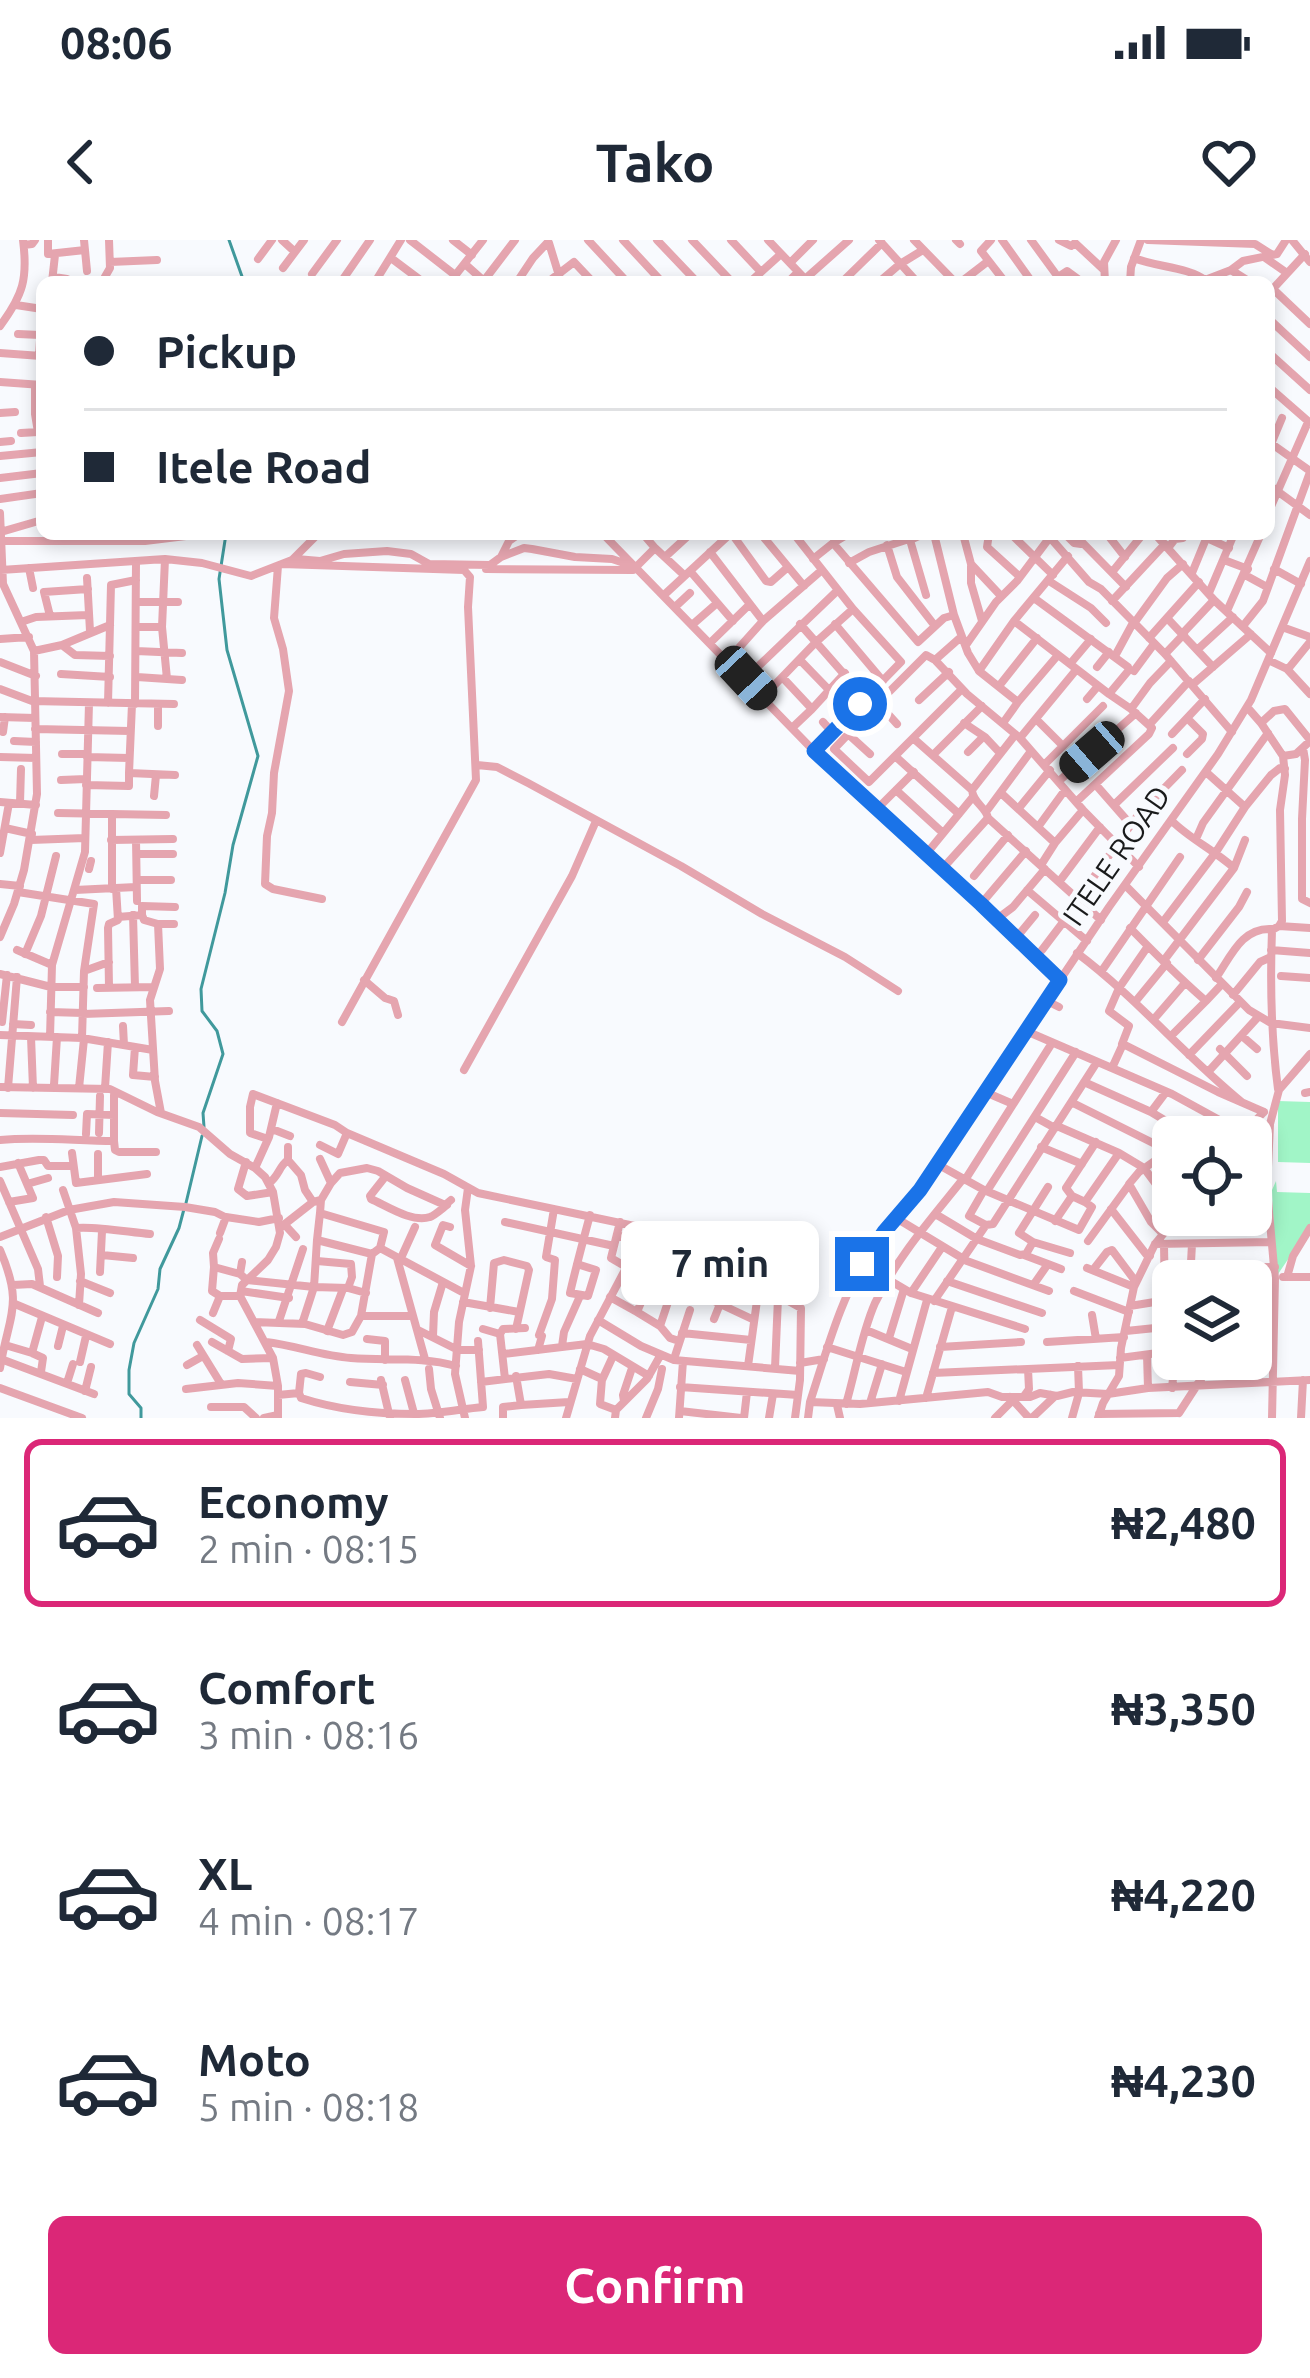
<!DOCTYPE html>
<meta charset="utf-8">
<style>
body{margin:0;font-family:Ubuntu,sans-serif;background:#f2f2f3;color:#1f2937;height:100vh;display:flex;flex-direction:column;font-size:45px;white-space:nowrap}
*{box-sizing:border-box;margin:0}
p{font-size:39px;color:#747a83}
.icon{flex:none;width:66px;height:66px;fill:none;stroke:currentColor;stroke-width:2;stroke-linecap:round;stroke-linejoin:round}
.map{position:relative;height:1178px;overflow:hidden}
.details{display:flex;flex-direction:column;background:#fff;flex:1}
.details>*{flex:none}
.top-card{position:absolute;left:36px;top:36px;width:1239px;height:264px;border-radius:18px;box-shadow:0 6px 18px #0003;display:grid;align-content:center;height:264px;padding:0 48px;background:#fff}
.controls{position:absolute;left:1152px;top:876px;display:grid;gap:24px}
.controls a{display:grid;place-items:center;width:120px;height:120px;border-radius:18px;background:#fff;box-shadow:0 6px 18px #0003;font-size:60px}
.end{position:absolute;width:54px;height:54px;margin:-27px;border:15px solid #1a73e8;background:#fff;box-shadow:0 0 0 6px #fff}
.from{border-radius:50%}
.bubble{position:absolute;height:84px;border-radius:18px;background:#fff;box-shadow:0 6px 18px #0003;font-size:39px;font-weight:700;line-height:84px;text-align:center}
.car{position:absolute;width:36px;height:72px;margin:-36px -18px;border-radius:15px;box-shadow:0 0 9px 3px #0007;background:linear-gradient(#222 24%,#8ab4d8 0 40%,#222 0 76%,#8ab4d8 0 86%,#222 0)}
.top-card b{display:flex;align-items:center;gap:42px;height:114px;font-size:45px}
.top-card b+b{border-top:3px solid #e0e1e3}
.top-card i{width:30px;height:30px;background:#1f2937}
ul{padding:21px 0 0;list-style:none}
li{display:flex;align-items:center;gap:36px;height:168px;margin:0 24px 18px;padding:0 24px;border:6px solid transparent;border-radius:18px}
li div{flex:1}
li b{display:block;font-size:45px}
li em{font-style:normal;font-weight:700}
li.on{border-color:#db2777}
li>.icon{width:108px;height:108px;stroke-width:1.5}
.action{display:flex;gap:24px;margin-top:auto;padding:24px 48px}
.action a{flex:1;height:138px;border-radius:18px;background:#db2777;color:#fff;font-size:48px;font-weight:700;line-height:138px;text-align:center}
.status{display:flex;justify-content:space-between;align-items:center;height:84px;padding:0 60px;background:#fff;direction:ltr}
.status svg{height:33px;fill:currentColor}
header{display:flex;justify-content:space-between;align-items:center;height:156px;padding:0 48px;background:#fff;font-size:54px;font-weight:700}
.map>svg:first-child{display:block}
.green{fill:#a1f5c7}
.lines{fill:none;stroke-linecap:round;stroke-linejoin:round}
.stream{stroke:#40999c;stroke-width:3}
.minor{stroke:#e5a5af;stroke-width:8}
.route{stroke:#1a73e8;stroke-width:15}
.labels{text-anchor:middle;stroke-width:10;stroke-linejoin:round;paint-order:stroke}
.street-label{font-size:30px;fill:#191a1b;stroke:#f8fafe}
</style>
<div class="status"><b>08:06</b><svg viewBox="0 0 49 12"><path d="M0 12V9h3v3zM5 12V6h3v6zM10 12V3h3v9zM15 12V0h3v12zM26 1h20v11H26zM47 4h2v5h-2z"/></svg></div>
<header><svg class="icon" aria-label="back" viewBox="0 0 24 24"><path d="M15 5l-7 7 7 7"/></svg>Tako<svg class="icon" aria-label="heart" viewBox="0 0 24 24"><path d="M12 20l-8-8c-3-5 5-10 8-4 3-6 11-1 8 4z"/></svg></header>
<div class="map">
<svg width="1310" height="1178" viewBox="0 0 1310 1178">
<rect width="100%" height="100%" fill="#f8fafe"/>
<path class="green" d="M1278 861 1310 862V923L1278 922Z
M1276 941 1277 952 1310 953V987L1276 1037 1272 950Z"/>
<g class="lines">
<path class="stream" d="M229 0 244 42
M204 887 203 873 223 814 217 791 202 771 201 749 225 653 233 605 258 516 227 410 219 339 226 294
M186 963 202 896
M141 1178V1168L129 1154V1130L134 1103 158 1049 160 1029 179 988 184 969"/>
<path class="minor" d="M48 0V14L85 10
M84 0 87 31
M282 0 295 12
M410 0 455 35
M453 0 472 15
M588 0 627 42
M623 0 662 42
M657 0 697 42
M692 0 732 42
M731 0 761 32
M768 0 808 42
M879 0 917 42
M914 0 955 42
M956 0 960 4
M991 0 981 11 1005 42
M1002 0 1032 42
M1031 0 1058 37 1067 31 1082 42
M1059 0 1071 6 1075 3 1103 29
M1148 0 1255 4 1271 14
M1292 0 1310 22
M549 3 561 42
M24 5 32 4 35 0
M1264 17 1287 33
M391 18 423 42
M1134 18C1156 27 1188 27 1205 40L1231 30 1243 21 1277 14 1286 0
M258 19 272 0
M110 22 157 20
M790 23 813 0
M465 24 484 41
M283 28 304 0
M1231 30 1250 42
M312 34 337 0
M54 37 67 39 68 42
M805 39 849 0
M52 42 55 15
M102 42 110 28 109 0
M341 42 370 0
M375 42 401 0
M450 42 483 0
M483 42 515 0
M517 42 533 18 548 2
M548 42 574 22 591 40 590 42
M750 42 781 14
M788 42 798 32
M842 42 882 3
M879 42 900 24 923 10
M961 42 987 22
M1105 42 1104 22 1116 0
M1130 42 1131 27 1141 0
M1273 49 1310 84
M1269 53 1305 14
M16 65 42 69
M1269 79 1310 117
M0 86C23 55 28 39 23 0
M18 94 40 95
M0 113 41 116
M1269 113 1310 150
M39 116 42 69
M0 142 42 145
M1269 147 1309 182
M0 173 15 172
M21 193 38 192 35 174V145
M0 202 11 201
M1269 202 1310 231
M1269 209 1282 178
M0 216 42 212
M0 238 42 233
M1269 245 1310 275
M0 259 42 253
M1269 271 1308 182
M0 273 3 344 34 411 37 554 24 630 14 664 0 697
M1 292 42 280
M603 294 814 511 981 664 1060 740
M643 294 655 308
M732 294 766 341 771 342 788 327
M761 294 804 346
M794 294 853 369 901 422 814 511
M923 294 910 300 926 355
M963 294 971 324 1001 356
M989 294 987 307 1019 336
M1011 294 1053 335
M1047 294 1089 342 1101 349 1165 414 1232 492
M1065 294 1074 303 1081 304
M1074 294 1126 347
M1107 294 1125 317
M1155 294 1214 360 1271 413
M1207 298 1229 308
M1 301H145L194 295
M833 303 848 294
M887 305 897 337 935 386
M1168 308 1175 299 1183 298 1185 294
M710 312 763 381
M501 317 524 308 532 309 575 317 612 319 636 327 655 308 684 335
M665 317 690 294
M165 319 162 387 167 439
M296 319 320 321 344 314 387 311 411 314 429 324 490 325 501 317 509 301 519 294
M813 319 833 303 918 402 944 378 954 375 934 294
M1224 320 1248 329
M849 323 869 312 909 299
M282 324 464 330 470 337 468 367 476 540 342 782
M278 326 274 378 283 409 289 451 274 533 272 573 267 596 265 644 273 649 322 659
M971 326V343L982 381
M29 328 33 348
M486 329 633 330
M1274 329 1301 344
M1 330 165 319 202 323 251 336 292 320 318 294
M690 331 733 381
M1113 331 1143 294
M1192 333 1208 294
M1245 335 1267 347
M87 338 90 391
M1049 341 1091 368 1106 383
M1209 353 1234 294
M664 355 730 294
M1034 358 1128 427 1129 430 1109 454 1131 469 1152 488 1149 494 1076 562
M1112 361 1165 304
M136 362H178
M675 367 690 353
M1227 371 1261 294
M954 375 968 413 979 431 1014 381 1109 454
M50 376 44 352 88 349
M1167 378 1213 427
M1014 381 1068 316
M21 382 36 377 88 375
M1135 382 1167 338 1183 324
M800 384 865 458
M835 384 883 441
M692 385 716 364
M1243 386 1263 361 1310 232
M137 387H162
M1282 387 1310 397
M1183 393 1214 360
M1149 398 1199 342
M0 399 29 397
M710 403 750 364
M62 405 75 415 110 416
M966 405 996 362 1017 341 1050 297
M1197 410 1233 377
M34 411 62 405 110 385
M136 411 182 413
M1165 414 1184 394
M1115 416 1134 381
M728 420 763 381 822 330
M800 420 830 451
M935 420 961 397
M1268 420 1287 429 1310 454
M0 422 36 436
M1070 424 1091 399
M1097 427 1109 412
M1288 429 1310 402
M979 431 1018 462 1003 483
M1134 431 1154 404
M61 434 110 437
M137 437 182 440
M746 438 838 350
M783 438 812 469 845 433
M1192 445 1251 394
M999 446 1037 398
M0 449 32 461 174 464
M763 457 816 402 853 369
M1087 459 1098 446
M919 460 949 432
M1018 462 1058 415
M108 463 111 345 136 340
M878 463 926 415 935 420 967 454 1020 498 1083 570 1139 627
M132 464 129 533 175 535
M135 464 136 322
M158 464V486
M1247 467 1261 483 1283 516 1296 514 1310 501
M1131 469 1150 443 1171 421
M0 477 35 478
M1036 479 1063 506
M823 482 832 492
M964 483 985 497 1000 513
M1261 483 1274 471 1285 469 1310 500
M897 484 878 463 834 509 869 542 913 498 972 550C973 563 986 567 988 578L1101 680
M1149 485 1189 441
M792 488 812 469
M35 489 130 491
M3 492 5 477
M848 494 870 514
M1172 494 1205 459
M913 498 962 449
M1020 498 1076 430
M14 501 36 502
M1303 508 1305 520 1302 579V659L1310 663
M968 512 982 498
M62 514H87
M1187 514 1202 499 1203 494 1187 478
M933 515 982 466
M895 516 959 574
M0 517 36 518
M87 517 129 518
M1045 524 1103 466
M477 525 497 527 528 543 681 626 762 674 845 717 898 751
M61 540 86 539
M1059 541 1136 473
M86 545 129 546V533
M1096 545 1131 585
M896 550 943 593
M972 550 1015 495
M1001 553 1055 603
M154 556 156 535
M0 562 36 565
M20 563 21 529
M883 563 914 532
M1114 565 1173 508
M1245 567 1271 535 1280 528 1285 529
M1019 568 1050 530
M986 572 1031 511
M58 573 166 575
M1172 581C1190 599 1214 610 1234 628
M1038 587 1065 550
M5 588 32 594
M1196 599 1203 583 1268 493
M31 600 85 598
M111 600 173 599
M136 600 137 661
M0 613 9 563
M927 613 972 558
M137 614H173
M1041 625 1055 603 1083 570
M943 628 988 578
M89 629 91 621
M974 636 1008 595
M137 640H171
M1059 642 1100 587
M0 644 20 646
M1088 645 1138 575 1182 530
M1125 645 1249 770 1271 783 1310 788
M112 649V574
M75 650 136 647
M1027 650 1087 701
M18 652 94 664 84 731
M981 664 1026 611
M133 675 135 747
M142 675 144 680 158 684 160 729 150 760 155 841 161 873
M118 677 142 675V666L175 667
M997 679 1013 667 1045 629
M1163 682 1216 612 1245 567 1206 532
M158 684H174
M1279 686 1310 688
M1130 688C1156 714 1178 737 1206 761L1171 796
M1016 698 1035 675
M17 710 52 725
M1042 710 1064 681
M1271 710 1310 713
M1077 713C1137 758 1185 816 1243 863
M25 714 41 676 56 616
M1165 719 1234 628 1245 600
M1198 720 1239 667 1247 652
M1101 732 1180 617
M0 734 51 747H84
M1281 736 1310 738
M1216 738C1231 716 1242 687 1272 689
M364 740 385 758 394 761 398 775
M109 747 108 688 109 684 118 680 116 648
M97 748 154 747
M1233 755 1260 722 1271 717
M1047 761 1059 767
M1206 761 1222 744
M1135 762 1167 723
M50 772 83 773
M83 774 169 771
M1154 779 1185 743
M2 782 7 735
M13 784 31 785
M123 786 124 805
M1026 791 1172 854 1243 893
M0 795 82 798 153 810
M1242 796 1257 809
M31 797 33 848
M50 797 52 725 85 612 89 463
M82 798 84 731 109 722
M1122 804 1129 786 1109 771 1119 748 1146 709H1149
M135 807 133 835 155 837
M1220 809 1247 836
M1189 815 1240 762
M1112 828 1123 804 1218 852 1264 872
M464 830 572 636 596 581
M1208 832 1258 777
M1084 842 1151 872 1191 896 1196 894 1199 897
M54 845 57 797
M0 847 110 849 157 872 199 887 230 914 255 928 265 937 273 952 280 993 276 1007 268 1020 242 1045 240 1056 273 1118 278 1146V1178
M8 848 17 737
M79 848 84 799
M105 848 108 802
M1278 849C1271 796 1270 743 1272 690L1279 686 1282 681 1280 570 1285 535 1283 516
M985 852 1013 864
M1305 853 1310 852
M1073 863 1169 911
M1151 872 1166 852
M0 873 73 875
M114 875V855
M1035 877 1055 888
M1057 886 1119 913 1144 928 1173 967
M272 889 290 896
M99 893 100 856
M86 894 87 874 114 875V901
M1239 897 1264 872
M268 899 250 893V867L253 854 335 885 347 893
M0 900C38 896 76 901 114 901L115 910 119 912H156
M320 905 338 914 347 893 444 934 478 953 663 992 801 1068 800 1140 795 1178
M288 907V920L301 935 305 950 313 962
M1041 907 1082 924
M72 913 76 943 147 934
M98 914V940
M1251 915 1252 907 1259 893 1258 879
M246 922 238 949 247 956 273 952
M937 924 984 950 1079 990 1092 967 1085 962 1119 913
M1251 924 1268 925
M0 927 39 920H44L48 926H73
M255 928 269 897 277 863
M385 937 370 956 371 959C387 966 412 983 430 977 434 976 444 967 447 965
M965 940 1052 803
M0 941 38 1029 40 1046
M269 943C279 936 279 926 288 920
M331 943 340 933 367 928 378 931 407 948 445 965 451 960
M27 944 48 938
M1048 947 1019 993 1033 1002 1070 1013
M63 950 76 988 81 1034 79 1065
M984 950 969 976 986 985
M1251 950 1267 949
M987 951 1076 812
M1072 956 1066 948 1096 902
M321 960 320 973 384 992 380 1008 372 1014 361 1076H411
M9 962 33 958 18 923
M1111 969 1146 1014 1150 1016
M1251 974 1268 973
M937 975 977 999 1020 1015 1026 1014 1033 1002
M46 977 58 1016 57 1037
M1179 977 1244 975
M896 978 967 1021 1049 1051
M1055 981 1072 956 1085 962
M505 982 614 1006
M285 985 296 997
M281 987 313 962 321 960 331 943 320 919
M450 987 443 985 435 1005 471 1026
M76 988C95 986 128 992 150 994
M220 993 226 977 259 982 279 978
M1162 993 1151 982 1129 944 1139 932 1173 908
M617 994 688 1035
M0 997 69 970 114 962 185 967 215 972 225 977
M219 999 213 1013 214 1027 240 1034
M317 1000 320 973
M1088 1001 1128 946
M1155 1004 1271 1002
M1164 1005 1165 1061
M380 1008 464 1053
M0 1010C24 1066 9 1073 0 1128
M102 1015 133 1018
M1024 1015 1048 1024
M397 1018 425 1119
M401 1018 415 987
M317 1021 351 1024 352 1037 348 1048 366 1053
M242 1022 240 1034 247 1040 314 1047 317 1000 372 1014
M577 1024 596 1030 588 1056 570 1053C576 1027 583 1001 590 975
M862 1024 911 1053 1025 1089
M214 1027 212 1051 220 1056
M1087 1028 1134 1047
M1192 1028 1275 1027
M1093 1030 1107 1012 1112 1010 1136 1042
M100 1032 102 991
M1283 1037H1310
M1287 1037 1293 1016 1310 988
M80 1041 110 1053
M947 1041 1042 1073
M1190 1041 1192 1004
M1216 1041 1217 1028
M1034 1044 1048 1024 1061 1029
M13 1045 32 1044 98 1073
M684 1047 752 1079
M241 1051 289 1058
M1074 1051 1129 1072
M911 1053 942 1007
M610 1057 637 1072 650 1041 611 1018 620 982
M934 1061 986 985 993 984 1097 822
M463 1062 519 1072
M15 1064 110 1104
M1130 1066 1173 1059
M490 1068 494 1023 504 1020 527 1026 529 1030 516 1089
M637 1072 660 1086
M213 1073 220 1056H240
M1092 1075 1096 1099
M714 1079 720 1064
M200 1080 231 1099 228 1111
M598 1080 641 1106 674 1120 800 1131
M279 1081 303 1009
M254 1082 305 1084 343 1095 352 1092 361 1076
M302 1084 314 1047 348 1048
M483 1089 500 1094
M418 1090 458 1110H479
M866 1090 912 1109
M327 1091 343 1049
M1126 1091 1165 1087 1173 1083
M682 1093 751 1100
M433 1096 434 1072 443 1042
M889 1098 904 1049
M367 1099 385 1101V1120
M679 1101 670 1098 660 1086 670 1056H680L700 1012
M212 1102 242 1119 273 1118
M266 1102C294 1105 322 1116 351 1118 386 1121 421 1116 456 1126
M1047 1102 1124 1097
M5 1105 32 1113 42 1077
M197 1105 221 1144
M58 1106 63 1086
M562 1106 564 1092 580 1056
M827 1107 906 1132
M940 1107 1021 1102
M538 1110 542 1096 539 1095 552 1059 555 1020 546 1017 554 969
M32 1113 43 1118 41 1132
M503 1114 587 1104 604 1109 649 1136
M1147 1115 1148 1148
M1252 1116V1143
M1120 1118 1173 1111
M1 1119 94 1154
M674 1119 690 1070
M80 1122 86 1096
M800 1123 824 1119
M187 1125 203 1116
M748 1126 759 1046
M1078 1126 1079 1152
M775 1128 778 1058
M429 1129 431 1149 440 1178
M580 1129 602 1139 600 1164 616 1170
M933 1133 1119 1125
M516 1136 521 1165 569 1162
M505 1139 500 1094 503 1089 525 1088
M381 1140 390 1178
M405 1140 415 1177
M602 1140 613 1116
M350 1142 383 1145
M481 1142 549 1134 577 1139
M67 1143 73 1124
M680 1147 798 1155
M0 1148 82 1178
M1172 1148 1175 1119
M186 1149 238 1143 278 1146
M85 1151 91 1127
M299 1153 301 1158C335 1169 378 1174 415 1174 437 1174 461 1169 483 1167L478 1101
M278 1155 299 1153 301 1134 306 1133 320 1137
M1024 1156 1029 1149 1028 1129
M1010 1157 1029 1178
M926 1158 952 1067
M624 1161 623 1155 632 1128
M899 1161 927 1060
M810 1162 860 1164 988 1152 1002 1157H1030L1040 1153 1057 1156 1073 1152 1108 1154 1148 1148 1310 1140
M870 1163 882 1124
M846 1164C856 1130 861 1095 875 1063 898 1016 931 979 963 939
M837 1165 840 1178
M211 1167H244L256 1178
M680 1171 741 1178
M1179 1173 1214 1119
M1099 1174 1178 1173
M264 1178 278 1175
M465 1178 455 1134 459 1082 471 1026 465 970 468 948
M503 1178V1167L521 1165
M566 1178 590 1096 626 1028
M615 1178 616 1170 647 1139 660 1116
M646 1178 658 1149 662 1129
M679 1178 683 1121
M744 1178 747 1152
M769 1178 773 1154
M808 1178 810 1162C827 1110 841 1056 871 1010 885 988 904 970 919 950L1109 667 1218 514 1251 460 1310 321
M995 1178 1013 1160
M1032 1178 1054 1157 1051 1155
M1072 1178 1079 1153
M1098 1178 1103 1163 1119 1136 1121 1108 1134 1047 1155 1004 1179 975
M1272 1178 1275 1038 1267 949 1270 884 1279 850 1310 814
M1301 1178 1303 1140"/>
</g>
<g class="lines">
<path class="route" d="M860 464 814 511 981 664 1060 740 920 950 884 992 862 1024"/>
</g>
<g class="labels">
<g class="street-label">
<text transform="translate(1117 616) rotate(-55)" y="10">ITELE ROAD</text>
</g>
</g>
</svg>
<div class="controls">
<a><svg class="icon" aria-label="locate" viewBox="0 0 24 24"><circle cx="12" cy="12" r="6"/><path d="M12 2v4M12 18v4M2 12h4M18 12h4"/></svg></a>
<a><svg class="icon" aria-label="layers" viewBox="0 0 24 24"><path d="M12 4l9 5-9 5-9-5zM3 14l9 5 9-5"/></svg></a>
</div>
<i class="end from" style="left:860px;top:464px"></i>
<i class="end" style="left:862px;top:1024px"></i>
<div class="bubble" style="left:621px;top:981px;width:198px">7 min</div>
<i class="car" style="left:746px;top:438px;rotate:137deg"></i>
<i class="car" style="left:1092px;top:512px;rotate:229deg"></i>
<div class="top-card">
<b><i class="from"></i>Pickup</b>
<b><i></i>Itele Road</b>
</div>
</div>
<section class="details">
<ul>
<li class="on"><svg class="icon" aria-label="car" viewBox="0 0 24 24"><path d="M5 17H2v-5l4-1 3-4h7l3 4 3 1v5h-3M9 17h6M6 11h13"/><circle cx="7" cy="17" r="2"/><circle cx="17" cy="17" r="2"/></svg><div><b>Economy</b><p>2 min · 08:15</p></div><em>₦2,480</em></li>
<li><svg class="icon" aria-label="car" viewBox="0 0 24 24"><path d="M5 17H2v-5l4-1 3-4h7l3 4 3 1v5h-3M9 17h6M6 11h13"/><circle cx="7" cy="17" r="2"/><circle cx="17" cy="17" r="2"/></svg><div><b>Comfort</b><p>3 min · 08:16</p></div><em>₦3,350</em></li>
<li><svg class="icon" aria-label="car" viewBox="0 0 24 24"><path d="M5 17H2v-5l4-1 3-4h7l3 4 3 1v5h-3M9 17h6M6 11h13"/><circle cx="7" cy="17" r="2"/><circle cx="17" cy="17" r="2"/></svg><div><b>XL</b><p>4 min · 08:17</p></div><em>₦4,220</em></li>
<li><svg class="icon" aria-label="car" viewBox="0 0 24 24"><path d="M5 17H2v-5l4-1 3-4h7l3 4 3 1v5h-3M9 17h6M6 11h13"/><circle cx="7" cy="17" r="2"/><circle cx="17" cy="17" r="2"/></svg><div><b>Moto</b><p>5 min · 08:18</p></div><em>₦4,230</em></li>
</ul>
<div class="action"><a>Confirm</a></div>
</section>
